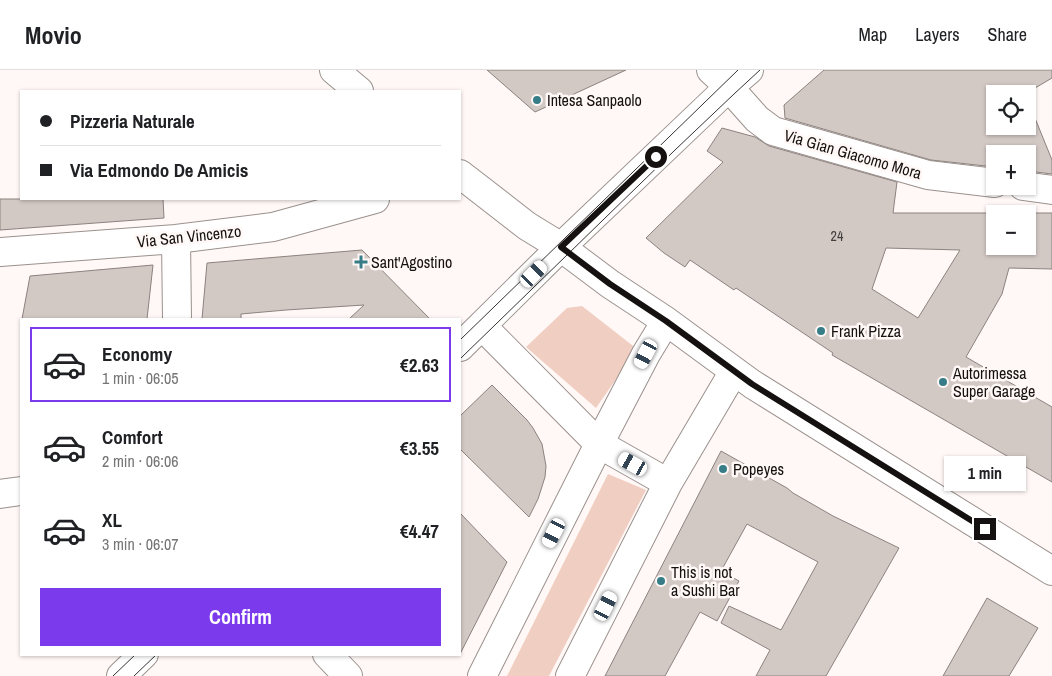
<!DOCTYPE html>
<meta charset="utf-8">
<style>
body{margin:0;font-family:"Archivo Narrow",sans-serif;background:#f6f6f6;color:#202124;height:100vh;display:flex;flex-direction:column;font-size:19px;white-space:nowrap}
*{box-sizing:border-box;margin:0}
p{font-size:16px;color:#757577}
.icon{flex:none;width:28px;height:28px;fill:none;stroke:currentColor;stroke-width:2;stroke-linecap:round;stroke-linejoin:round}
.map{position:relative;flex:1;overflow:hidden}
.panel{position:absolute;left:20px;top:248px;width:441px;height:338px;display:flex;flex-direction:column;background:#fff;border-radius:0px;box-shadow:0 1px 4px #0004}
.panel>*{flex:none}
.hud{position:absolute;left:20px;top:20px;width:441px;height:110px;border-radius:0px;box-shadow:0 1px 4px #0004;display:grid;align-content:center;height:110px;padding:0 20px;background:#fff}
.fabs{position:absolute;left:986px;top:15px;display:grid;gap:10px}
.fabs a{display:grid;place-items:center;width:50px;height:50px;border-radius:0px;background:#fff;box-shadow:0 1px 4px #0004;font-size:25px}
.end{position:absolute;width:22px;height:22px;margin:-11px;border:6px solid #151110;background:#fff;box-shadow:0 0 0 2px #fff}
.from{border-radius:50%}
.bubble{position:absolute;height:35px;border-radius:0px;background:#fff;box-shadow:0 1px 4px #0004;font-size:16px;font-weight:700;line-height:35px;text-align:center}
.car{position:absolute;width:15px;height:30px;margin:-15px -8px;border-radius:6px;box-shadow:0 0 4px 1px #0007;background:linear-gradient(#fff 24%,#345 0 40%,#fff 0 76%,#345 0 86%,#fff 0)}
.hud b{display:flex;align-items:center;gap:18px;height:48px;font-size:19px}
.hud b+b{border-top:1px solid #e0e0e0}
.hud i{width:12px;height:12px;background:#202124}
ul{padding:9px 0 0;list-style:none}
li{display:flex;align-items:center;gap:15px;height:75px;margin:0 10px 8px;padding:0 10px;border:2px solid transparent;border-radius:0px}
li div{flex:1}
li b{display:block;font-size:19px}
li em{font-style:normal;font-weight:700}
li.current{border-color:#7c3aed}
li>.icon{width:45px;height:45px;stroke-width:1.5}
.cta{display:flex;gap:10px;margin-top:auto;padding:10px 20px}
.cta a{flex:1;height:58px;border-radius:0px;background:#7c3aed;color:#fff;font-size:20px;font-weight:700;line-height:58px;text-align:center}
header{display:flex;align-items:center;gap:30px;box-sizing:border-box;height:70px;padding:0 25px;background:#fff;border-bottom:1px solid #e0e0e0}
header strong{font-size:24px}
nav{display:flex;gap:28px;margin-inline-start:auto;font-size:18px}
.map>svg:first-child{display:block}
.green{fill:#f1cec2}
.building{fill:#d2c8c4;stroke:#8c827f;fill-rule:evenodd}
.lines{fill:none;stroke-linecap:round;stroke-linejoin:round}
.minor-casing{stroke:#9a918d;stroke-width:30}
.minor{stroke:#fff;stroke-width:28}
.tram{stroke:#373332;stroke-width:1}
.route{stroke:#151110;stroke-width:6}
.poi-dot{fill:#367d88;stroke:#fff8f6;stroke-width:2}
.labels{text-anchor:middle;stroke-width:5;stroke-linejoin:round;paint-order:stroke}
.number-label{font-size:14px;fill:#443f3d}
.poi-label{font-size:16px;fill:#151110;stroke:#fff8f6;text-anchor:start}
.street-label{font-size:16px;fill:#151110;stroke:#fff8f6}
</style>
<header>
<strong>Movio</strong>
<nav><a>Map</a><a>Layers</a><a>Share</a></nav>
</header>
<div class="map">
<svg width="1052" height="606" viewBox="0 0 1052 606">
<rect width="100%" height="100%" fill="#fff8f6"/>
<path class="green" d="M582 236 637 279 596 338 526 277 567 238Z
M608 404 646 420 549 606H507Z"/>
<path class="building" d="M487 0H626L535 42Z
M824 0H1052V8L1025 24H995V56H1028V31L1052 90V104L1028 101V84H995V97L931 90 785 48 784 35Z
M722 58 755 67 769 76 897 112 893 143H1052V199L1009 198 1002 224 966 287 1052 337V412L832 285 833 283 736 218 734 220 690 190 685 197 664 183 646 168 723 92 707 81ZM995 144H1028V176H995ZM886 178 960 180 918 248 872 219Z
M0 129H163L164 148 0 160Z
M362 180 430 249H349L364 235 286 240 241 244V249H202L207 193Z
M153 195 147 249H22L30 206Z
M492 315 527 350 533 358 542 374 546 396 545 407 538 429 529 447 460 379V346Z
M721 381 787 418 793 423 833 446 899 478 826 606H756L770 580 721 553 729 536 781 560 818 492 747 454 721 501 739 511 717 551 700 542 665 606H605Z
M460 443 507 492 460 584Z
M987 528 1038 558 1009 606H943Z"/>
<g class="lines">
<defs>
<path id="minor" d="M334 0 359 21
M711 0 725 13 757 49 773 61 928 105 995 113
M460 104 527 156 558 175 610 214 666 251 752 314 1052 501
M1023 116 1052 120
M176 169 177 249
M0 182 176 169 273 157 375 129
M482 256 599 374 668 413
M460 277 561 177 729 17 749 0
M0 424 21 421
M327 584 348 606
M121 606 144 584
M482 606 599 374 646 284 666 251
M570 606 668 413 734 301"/>
</defs>
<use href="#minor" class="minor-casing"/>
<use href="#minor" class="minor"/>
<path class="tram" d="M460 270 738 0
M460 289 675 80 734 24 760 0
M113 606 136 584
M134 606 157 584"/>
</g>
<g class="lines">
<path class="route" d="M656 87 561 177 610 214 666 251 752 314 985 459"/>
</g>
<g class="poi-dot">
<circle cx="537" cy="30" r="5"/>
<path d="M358.5 184.5h5v5h5v5h-5v5h-5v-5h-5v-5h5z"/>
<circle cx="821" cy="261" r="5"/>
<circle cx="943" cy="312" r="5"/>
<circle cx="723" cy="399" r="5"/>
<circle cx="661" cy="511" r="5"/>
</g>
<g class="labels">
<g class="number-label">
<text x="837" y="171">24</text>
</g>
<g class="poi-label">
<text x="547" y="36">Intesa Sanpaolo</text>
<text x="371" y="198">Sant'Agostino</text>
<text x="831" y="267">Frank Pizza</text>
<text x="953" y="309">Autorimessa<tspan x="953" dy="18">Super Garage</tspan></text>
<text x="733" y="405">Popeyes</text>
<text x="671" y="508">This is not<tspan x="671" dy="18">a Sushi Bar</tspan></text>
</g>
<g class="street-label">
<text transform="translate(853 84) rotate(16)" y="6">Via Gian Giacomo Mora</text>
<text transform="translate(189 166) rotate(-6)" y="6">Via San Vincenzo</text>
</g>
</g>
</svg>
<div class="fabs">
<a><svg class="icon" aria-label="locate" viewBox="0 0 24 24"><circle cx="12" cy="12" r="6"/><path d="M12 2v4M12 18v4M2 12h4M18 12h4"/></svg></a>
<a>+</a>
<a>−</a>
</div>
<i class="end from" style="left:656px;top:87px"></i>
<i class="end" style="left:985px;top:459px"></i>
<div class="bubble" style="left:944px;top:386px;width:82px">1 min</div>
<i class="car" style="left:534px;top:204px;rotate:45deg"></i>
<i class="car" style="left:646px;top:284px;rotate:208deg"></i>
<i class="car" style="left:633px;top:394px;rotate:299deg"></i>
<i class="car" style="left:554px;top:463px;rotate:207deg"></i>
<i class="car" style="left:606px;top:536px;rotate:27deg"></i>
<div class="hud">
<b><i class="from"></i>Pizzeria Naturale</b>
<b><i></i>Via Edmondo De Amicis</b>
</div>
<section class="panel">
<ul>
<li class="current"><svg class="icon" aria-label="car" viewBox="0 0 24 24"><path d="M5 17H2v-5l4-1 3-4h7l3 4 3 1v5h-3M9 17h6M6 11h13"/><circle cx="7" cy="17" r="2"/><circle cx="17" cy="17" r="2"/></svg><div><b>Economy</b><p>1 min · 06:05</p></div><em>€2.63</em></li>
<li><svg class="icon" aria-label="car" viewBox="0 0 24 24"><path d="M5 17H2v-5l4-1 3-4h7l3 4 3 1v5h-3M9 17h6M6 11h13"/><circle cx="7" cy="17" r="2"/><circle cx="17" cy="17" r="2"/></svg><div><b>Comfort</b><p>2 min · 06:06</p></div><em>€3.55</em></li>
<li><svg class="icon" aria-label="car" viewBox="0 0 24 24"><path d="M5 17H2v-5l4-1 3-4h7l3 4 3 1v5h-3M9 17h6M6 11h13"/><circle cx="7" cy="17" r="2"/><circle cx="17" cy="17" r="2"/></svg><div><b>XL</b><p>3 min · 06:07</p></div><em>€4.47</em></li>
</ul>
<div class="cta"><a>Confirm</a></div>
</section>
</div>
